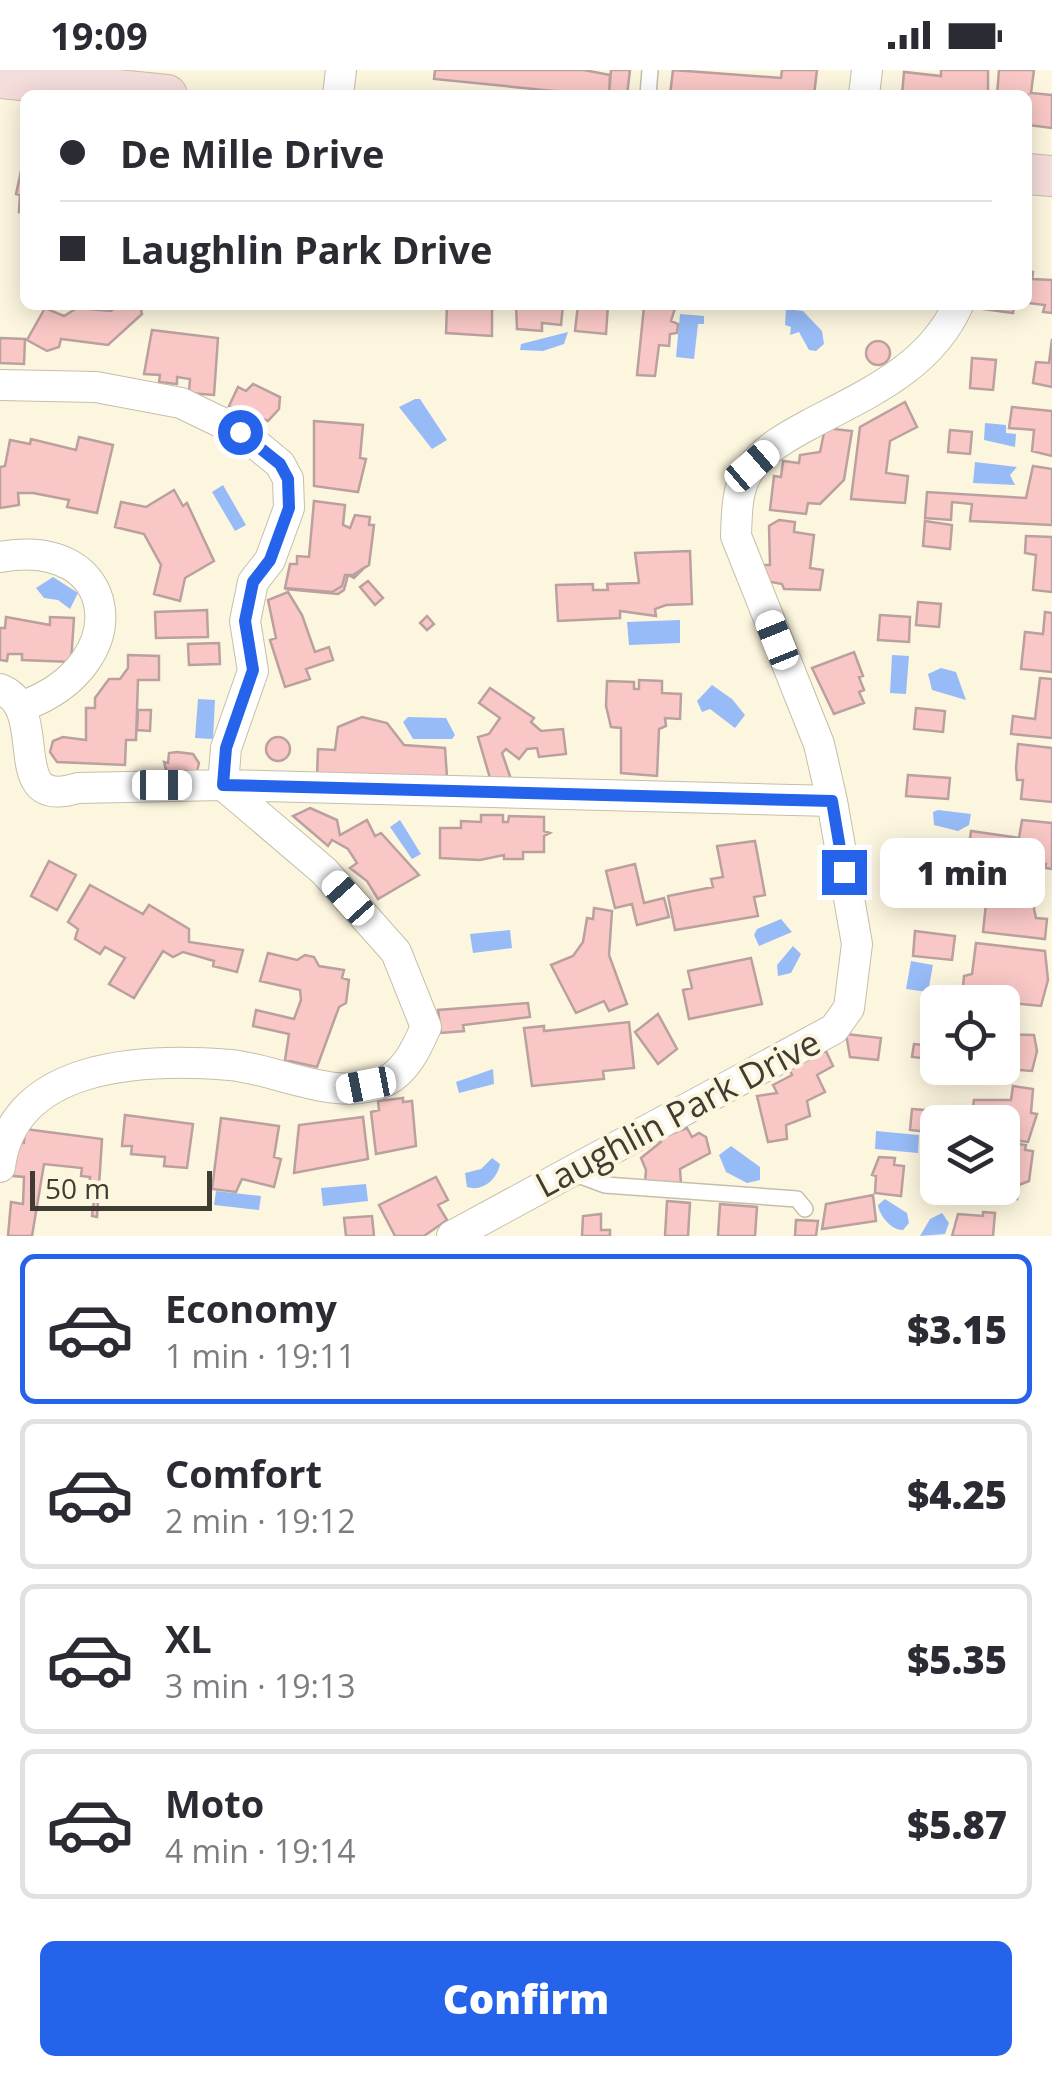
<!DOCTYPE html>
<meta charset="utf-8">
<style>
body{margin:0;font-family:"Open Sans",sans-serif;background:#f2f2f3;color:#2b2b33;height:100vh;display:flex;flex-direction:column;font-size:38px;white-space:nowrap}
*{box-sizing:border-box;margin:0}
p{font-size:32px;color:#7c7c81}
.icon{flex:none;width:55px;height:55px;fill:none;stroke:currentColor;stroke-width:2;stroke-linecap:round;stroke-linejoin:round}
.map{position:relative;height:1166px;overflow:hidden}
.panel{display:flex;flex-direction:column;background:#fff;flex:1}
.panel>*{flex:none}
.top-card{position:absolute;left:20px;top:20px;width:1012px;height:220px;border-radius:15px;box-shadow:0 5px 25px #0003;display:grid;align-content:center;height:220px;padding:0 40px;background:#fff}
.buttons{position:absolute;left:920px;top:915px;display:grid;gap:20px}
.buttons a{display:grid;place-items:center;width:100px;height:100px;border-radius:15px;background:#fff;box-shadow:0 5px 25px #0003;font-size:50px}
.scale{position:absolute;left:30px;bottom:25px;width:182px;box-sizing:border-box;padding-left:10px;border:5px solid #3f3c33;border-top:0;font-size:28px;line-height:35px;white-space:nowrap;color:#3f3c33;-webkit-text-stroke:8px #fdf6df;paint-order:stroke}
.end{position:absolute;width:45px;height:45px;margin:-22px;border:12px solid #2563eb;background:#fff;box-shadow:0 0 0 5px #fff}
.from{border-radius:50%}
.bubble{position:absolute;height:70px;border-radius:15px;background:#fff;box-shadow:0 5px 25px #0003;font-size:32px;font-weight:800;line-height:70px;text-align:center}
.car{position:absolute;width:30px;height:60px;margin:-30px -15px;border-radius:12px;box-shadow:0 0 8px 2px #0007;background:linear-gradient(#fff 24%,#345 0 40%,#fff 0 76%,#345 0 86%,#fff 0)}
.top-card b{display:flex;align-items:center;gap:35px;height:95px;font-size:38px}
.top-card b+b{border-top:2px solid #e1e1e2}
.top-card i{width:25px;height:25px;background:#2b2b33}
ul{padding:18px 0 0;list-style:none}
li{display:flex;align-items:center;gap:30px;height:150px;margin:0 20px 15px;padding:0 20px;border:5px solid #e1e1e2;border-radius:15px}
li div{flex:1}
li b{display:block;font-size:38px}
li em{font-style:normal;font-weight:800}
li.selected{border-color:#2563eb}
li>.icon{width:90px;height:90px;stroke-width:1.5}
.action{display:flex;gap:20px;margin-top:auto;padding:20px 40px}
.action a{flex:1;height:115px;border-radius:15px;background:#2563eb;color:#fff;font-size:40px;font-weight:800;line-height:115px;text-align:center}
.status{display:flex;justify-content:space-between;align-items:center;height:70px;padding:0 50px;background:#fff;direction:ltr}
.status svg{height:28px;fill:currentColor}
.map>svg:first-child{display:block}
.water{fill:#97bbf7}
.building{fill:#f9c8c6;stroke:#baa09f;stroke-width:2.5}
.lines{fill:none;stroke-linecap:round;stroke-linejoin:round}
.lane-casing{stroke:#c5bea8;stroke-width:18}
.street-casing{stroke:#c5bea8;stroke-width:32}
.secondary-casing{stroke:#c5bea8;stroke-width:42}
.lane{stroke:#fff;stroke-width:15}
.street{stroke:#fff;stroke-width:30}
.secondary{stroke:#f5dddb;stroke-width:40}
.route{stroke:#2563eb;stroke-width:12}
.labels{text-anchor:middle;stroke-width:8;stroke-linejoin:round;paint-order:stroke}
.street-label{font-size:35px;fill:#3f3c33;stroke:#fdf6df}
</style>
<div class="status"><b>19:09</b><svg viewBox="0 0 49 12"><path d="M0 12V9h3v3zM5 12V6h3v6zM10 12V3h3v9zM15 12V0h3v12zM26 1h20v11H26zM47 4h2v5h-2z"/></svg></div>
<div class="map">
<svg width="1052" height="1166" viewBox="0 0 1052 1166">
<rect width="100%" height="100%" fill="#fdf6df"/>
<path class="water" d="M786 239 803 241 822 261 824 274 816 281 809 280 799 262 790 265 791 257 785 255Z
M680 244 704 246V254H698L694 289 676 287Z
M568 262 564 274 543 281 520 280 521 274Z
M415 329H420L447 370 432 379 399 337Z
M985 353 1006 355V363L1016 364 1015 377 984 370Z
M975 392 1017 397 1010 405 1015 415 973 413Z
M223 415 246 455 235 461 212 422Z
M53 507 78 523 70 539 58 530 44 528 36 518Z
M680 550V573L629 575 627 552Z
M892 585 909 586 906 624 890 623Z
M941 598 956 602 966 630 932 620 928 604Z
M712 615 732 629 745 645 735 658 710 639 702 642 697 631Z
M198 629 215 630 213 669 195 668Z
M408 647 446 648 455 665 452 669H413L403 652Z
M938 740 971 744 969 755 958 761 934 755 933 742Z
M400 750 421 784 412 789 390 757Z
M781 849 792 862 759 876 754 865 757 859Z
M510 860 512 878 473 883 470 864Z
M793 876 801 884 791 903 778 906 777 895Z
M911 891 933 895 928 922 906 919Z
M493 999 494 1014 459 1023 456 1012Z
M876 1061 919 1065 918 1083 875 1079Z
M731 1076 760 1097V1110L747 1113 726 1102 719 1085Z
M492 1088 500 1094C497 1110 482 1122 467 1117L465 1103 481 1099Z
M366 1114 368 1131 323 1136 321 1118Z
M216 1121 261 1126 259 1140 214 1135Z
M885 1129 907 1143 909 1153 903 1160C892 1161 879 1145 878 1135Z
M942 1143 949 1153 945 1164 920 1166 930 1149Z"/>
<path class="building" d="M435 0H584L610 5 609 25H594L434 9Z
M611 0H630L627 25H609Z
M673 0 781 8 782 0H817L814 25H670Z
M941 0H988V25H902L904 2 941 6Z
M999 0H1034L1031 23 1052 25V58L1028 55V25H997Z
M23 92H25V143L19 142 20 125 16 124Z
M1028 202H1033L1032 209 1052 210V243L1043 242 1045 235 1028 233Z
M118 235H140L142 244 108 275 61 269 59 277 47 281 27 270 45 238 64 246 77 238 111 241Z
M447 235H492V266L446 263Z
M563 235 561 255 542 253V261L517 259 516 235Z
M578 235H608L606 264 575 261Z
M676 235 671 251 678 254 677 263 670 264 669 276 659 275 655 306 637 305 644 237Z
M984 235H1014L1013 243 983 239Z
M152 260 218 268 214 325 189 323 190 309 177 307V314L159 312 160 305 144 304Z
M0 268 25 269 24 294 0 293Z
M1052 269V317L1033 313 1036 292 1049 293Z
M866 283a12 12 0 1 1 24 0a12 12 0 1 1-24 0Z
M972 288 996 290 993 320 970 318Z
M253 314 280 327 279 339 268 351 229 336 238 317 246 321Z
M905 332 917 357 890 371 886 403 908 406 905 433 851 429 860 357Z
M1012 337 1052 341V386L1032 381 1034 360 1009 358Z
M314 351 363 355 360 388 366 389 358 422 314 416Z
M825 358 852 361 844 410 820 434 808 433 806 444 770 440 774 406 781 407 783 391 799 393 800 385 820 382Z
M950 360 972 362 970 384 948 382Z
M79 367 113 375 97 443 67 437 69 430 33 423H18L19 435 0 438V397L5 396 10 370 30 374 31 369 76 380Z
M1033 396 1052 399V455L970 451 972 434 952 432 951 450 925 448 927 422 1026 428Z
M174 420 183 436 187 433 214 491 185 508 180 531 154 524 161 495 144 464 115 457 121 432 146 437Z
M314 431 345 435 343 455 350 458 355 445 370 447 369 455H374L369 495 353 505H345L342 516 332 522 285 518 290 494H297V486L309 487Z
M779 450 795 452 794 462 814 465 810 498 823 500 820 520 784 519 782 514 766 511 760 495H770L769 456Z
M925 451 952 455 950 479 923 476Z
M1026 466 1052 467V522L1033 520 1036 485 1025 483Z
M690 481 692 534 666 535 655 539 656 546 620 541V548L558 551 556 515 593 514V520H608L607 514 639 513 635 483Z
M365 497 354 508 348 505 344 520 338 524 285 519 332 522 342 516 345 505H353Z
M368 511 383 528 375 535 360 517Z
M288 522 302 545 315 582 329 577 333 590 306 599 310 609 285 617 270 570 276 568 268 530Z
M918 532 941 534 939 557 916 555Z
M207 540 208 567 156 568 155 542Z
M1045 542 1052 543V602L1021 599 1025 562 1043 564Z
M880 545 910 547 909 572 878 570Z
M427 546 434 554 427 560 420 553Z
M6 547 50 555V547L74 548 71 592 22 590V584H8L7 591 0 590V558H5Z
M219 573 220 594 189 595 188 574Z
M854 582 863 606 859 607 864 620 859 622 864 633 834 644 812 598Z
M128 585 159 586V610H138L136 670H126L125 695 57 692 50 682 53 671 63 667 86 670V638H95V628L109 609H120L128 598Z
M1040 608 1052 609V668L1011 664 1013 646 1035 649Z
M639 610 662 611V623L681 624 680 649 665 648 666 656 659 659 657 706 621 703V658L611 657 606 636 607 611 634 612V619H639Z
M490 618 534 648 531 652 541 661 563 659 566 684 539 687 537 678 527 679 519 689 506 679 502 683 511 709 492 715 478 667 489 664 500 648 479 633Z
M916 638 945 641 943 662 914 659Z
M138 640H151L150 661 137 660Z
M362 647 387 653 404 675 445 678 447 707H317L318 679 335 680 338 657Z
M266 679a12 12 0 1 1 24 0a12 12 0 1 1-24 0Z
M1018 674 1052 678V732L1021 729 1023 710H1017L1016 698Z
M177 682 193 684 199 693 197 702 168 707 164 692 168 693 169 683Z
M908 705 950 708 948 729 906 726Z
M310 738 337 750 340 765 367 750 375 766 381 763 419 805 378 829 367 811 350 798 357 793 348 779 332 770 328 776 293 746Z
M481 745H503V752H508L509 746 544 747V761L550 763 544 766V782H523V789H504V785L480 790 440 788V758H461V751L481 752Z
M1022 750 1052 753V799L1045 798 1046 794 989 790 985 778 969 777 971 761 1019 768Z
M755 771 765 825 754 827 758 846 675 860 668 826 713 817 711 809 723 807 717 776Z
M943 780 959 782V812L934 809Z
M49 791 76 805 57 840 31 826Z
M635 794 644 833 664 828 669 847 637 855 632 834 615 838 606 801Z
M90 815 143 844 149 835 189 859V872L243 880 237 902 213 896 214 891 183 882 173 887 163 881 134 928 109 914 125 888 105 877 100 884 75 869 78 859 68 852Z
M988 815 1037 817 1034 839 1036 848 1047 849 1045 869 983 862Z
M594 838 612 841 609 885 627 934 609 941 604 931 576 943 551 895 573 886 583 872 587 848 593 849Z
M915 861 955 866 952 890 913 886Z
M976 873 1045 881 1048 910 1041 936 962 928 964 906 972 904Z
M268 883 297 890 305 885 314 887 319 896 344 900 342 908 349 910 346 933 339 937 317 997 285 990 289 964 253 956 256 940 294 949 301 930 300 920 260 911Z
M751 888 762 934 689 949 683 920 692 918 688 901Z
M528 933 530 947 463 955 464 961 441 963 438 940Z
M658 944 677 979 658 994 635 962Z
M629 952 634 998 603 1001 604 1009 532 1016 524 958 544 956V961Z
M1002 958 1004 964 1034 965 1037 981 1032 1001 996 998H1002Z
M846 964 881 968 878 990 850 987Z
M914 974 933 976 931 989 912 987Z
M826 981 833 996 817 1005 825 1022 807 1031 810 1046 786 1055 787 1069 768 1072 757 1026 777 1023 773 1015 792 1005 789 999Z
M1013 1016 1033 1019 1031 1043 1037 1044 1028 1072 1002 1069V1052H961L979 1047 972 1043 974 1030H1011Z
M403 1028V1032L412 1031 416 1076 376 1084 371 1042 379 1040 378 1031Z
M912 1039 950 1042 949 1052H938V1063L910 1060Z
M125 1045 193 1054 187 1098 164 1096 165 1087 131 1084 132 1076H122Z
M363 1047 368 1089 294 1103 299 1055Z
M221 1048 279 1056 274 1087 281 1089 274 1117 242 1109 236 1122 212 1119Z
M687 1058 692 1067 699 1063 706 1067 710 1083 680 1099 681 1115 645 1113 646 1100 641 1088 661 1072 659 1068Z
M25 1059 102 1069 97 1147 92 1146 94 1130 88 1129 90 1107 81 1106 82 1098 44 1094 32 1166H8L11 1132 23 1134 24 1107 13 1106 17 1073H24Z
M1002 1072 1026 1075 1025 1080 1033 1081 1029 1111 1019 1115 1017 1129 985 1125V1119L980 1118 969 1125 940 1120V1118H1002Z
M879 1087 895 1088 894 1095 904 1096 901 1126 875 1123 876 1106 872 1105Z
M436 1107 448 1130 438 1135 447 1150 424 1166H395L379 1135Z
M873 1125 876 1151 822 1159 826 1134Z
M667 1131 690 1133 688 1166H665Z
M720 1134 757 1137 755 1166H718Z
M983 1142 995 1143 993 1166H952L958 1144 983 1146Z
M601 1144V1160H610V1166H582L583 1146Z
M372 1146 374 1166H346L344 1148Z
M796 1150 818 1151 816 1166H795Z"/>
<g class="lines">
<defs>
<path id="lane" d="M648 25 650 0
M570 1102 605 1115 797 1129 805 1139"/>
<path id="street" d="M338 25 341 0
M864 25 867 0
M0 315 96 317 181 333 241 362 280 394 288 409 289 438 270 490 253 512 245 551 253 601 226 678 223 715 324 801 396 882 426 957C417 977 407 1000 386 1011 339 1034 277 999 230 995 146 988 12 992 0 1097
M0 487C120 465 138 594 23 636
M0 619C53 639 0 742 78 718L223 715 832 731
M452 1166 834 959 849 938 857 874 832 731 819 674 736 466C737 443 736 418 750 399 765 378 790 365 812 353 869 323 930 297 958 235"/>
<path id="secondary" d="M0 8 167 25
M1028 104 1052 106"/>
</defs>
<use href="#lane" class="lane-casing"/>
<use href="#street" class="street-casing"/>
<use href="#secondary" class="secondary-casing"/>
<use href="#lane" class="lane"/>
<use href="#street" class="street"/>
<use href="#secondary" class="secondary"/>
</g>
<g class="lines">
<path class="route" d="M240 362 280 394 288 409 289 438 270 490 253 512 245 551 253 600 226 678 223 715 832 731 844 802"/>
</g>
<g class="labels">
<g class="street-label">
<text transform="translate(678 1044) rotate(-28)" y="12">Laughlin Park Drive</text>
</g>
</g>
</svg>
<div class="buttons">
<a><svg class="icon" aria-label="locate" viewBox="0 0 24 24"><circle cx="12" cy="12" r="6"/><path d="M12 2v4M12 18v4M2 12h4M18 12h4"/></svg></a>
<a><svg class="icon" aria-label="layers" viewBox="0 0 24 24"><path d="M12 4l9 5-9 5-9-5zM3 14l9 5 9-5"/></svg></a>
</div>
<div class="scale">50 m</div>
<i class="end from" style="left:240px;top:362px"></i>
<i class="end" style="left:844px;top:802px"></i>
<div class="bubble" style="left:880px;top:768px;width:165px">1 min</div>
<i class="car" style="left:752px;top:396px;rotate:49deg"></i>
<i class="car" style="left:777px;top:570px;rotate:338deg"></i>
<i class="car" style="left:162px;top:715px;rotate:90deg"></i>
<i class="car" style="left:348px;top:828px;rotate:318deg"></i>
<i class="car" style="left:366px;top:1015px;rotate:259deg"></i>
<div class="top-card">
<b><i class="from"></i>De Mille Drive</b>
<b><i></i>Laughlin Park Drive</b>
</div>
</div>
<section class="panel">
<ul>
<li class="selected"><svg class="icon" aria-label="car" viewBox="0 0 24 24"><path d="M5 17H2v-5l4-1 3-4h7l3 4 3 1v5h-3M9 17h6M6 11h13"/><circle cx="7" cy="17" r="2"/><circle cx="17" cy="17" r="2"/></svg><div><b>Economy</b><p>1 min · 19:11</p></div><em>$3.15</em></li>
<li><svg class="icon" aria-label="car" viewBox="0 0 24 24"><path d="M5 17H2v-5l4-1 3-4h7l3 4 3 1v5h-3M9 17h6M6 11h13"/><circle cx="7" cy="17" r="2"/><circle cx="17" cy="17" r="2"/></svg><div><b>Comfort</b><p>2 min · 19:12</p></div><em>$4.25</em></li>
<li><svg class="icon" aria-label="car" viewBox="0 0 24 24"><path d="M5 17H2v-5l4-1 3-4h7l3 4 3 1v5h-3M9 17h6M6 11h13"/><circle cx="7" cy="17" r="2"/><circle cx="17" cy="17" r="2"/></svg><div><b>XL</b><p>3 min · 19:13</p></div><em>$5.35</em></li>
<li><svg class="icon" aria-label="car" viewBox="0 0 24 24"><path d="M5 17H2v-5l4-1 3-4h7l3 4 3 1v5h-3M9 17h6M6 11h13"/><circle cx="7" cy="17" r="2"/><circle cx="17" cy="17" r="2"/></svg><div><b>Moto</b><p>4 min · 19:14</p></div><em>$5.87</em></li>
</ul>
<div class="action"><a>Confirm</a></div>
</section>
